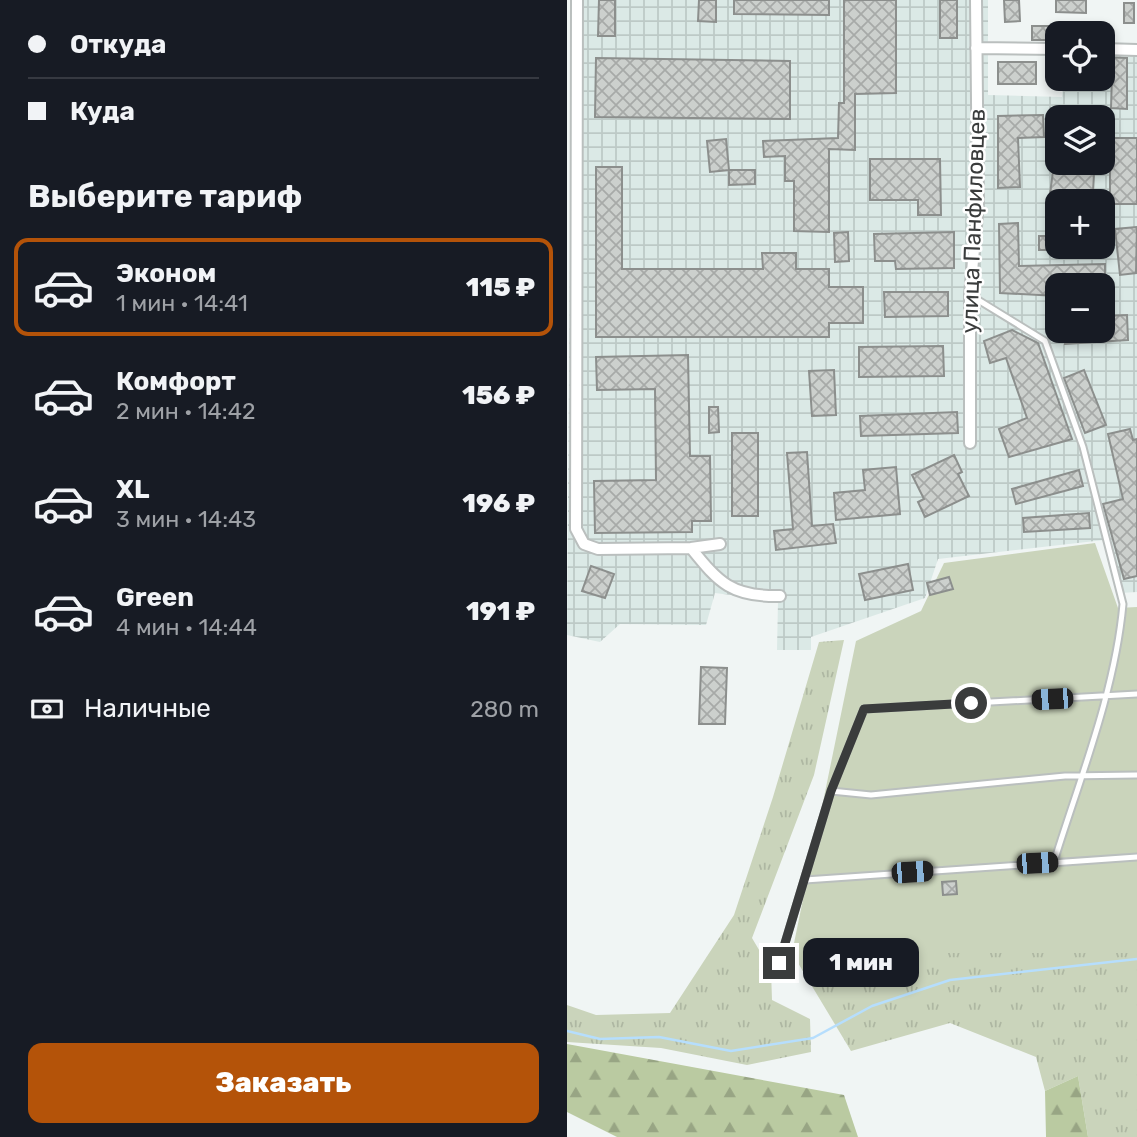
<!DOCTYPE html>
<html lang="ru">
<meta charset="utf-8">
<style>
body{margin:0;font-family:Rubik,sans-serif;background:#242831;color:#f1f3f6;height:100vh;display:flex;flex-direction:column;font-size:26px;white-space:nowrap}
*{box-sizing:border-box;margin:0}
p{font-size:23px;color:#9ea1a6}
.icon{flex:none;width:38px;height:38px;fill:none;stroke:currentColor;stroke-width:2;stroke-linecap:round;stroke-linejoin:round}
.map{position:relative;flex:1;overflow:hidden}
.details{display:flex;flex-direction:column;background:#171b24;width:567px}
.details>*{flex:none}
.guide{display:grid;align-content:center;height:154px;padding:0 28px;background:#171b24}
.tools{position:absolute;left:478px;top:21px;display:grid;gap:14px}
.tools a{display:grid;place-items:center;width:70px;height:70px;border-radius:14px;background:#171b24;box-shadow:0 4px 10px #0003;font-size:35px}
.end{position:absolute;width:32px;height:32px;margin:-16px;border:9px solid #3a3c3c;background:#fff;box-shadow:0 0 0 4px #fff}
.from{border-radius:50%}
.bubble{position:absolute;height:49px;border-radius:14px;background:#171b24;box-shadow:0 4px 10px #0003;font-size:23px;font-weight:800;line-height:49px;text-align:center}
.car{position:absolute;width:21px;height:42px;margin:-21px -10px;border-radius:9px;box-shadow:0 0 5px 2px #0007;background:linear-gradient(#222 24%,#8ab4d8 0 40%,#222 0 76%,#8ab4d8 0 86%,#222 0)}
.guide b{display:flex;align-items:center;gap:24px;height:66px;font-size:26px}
.guide b+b{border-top:2px solid #363941}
.guide i{width:18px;height:18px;background:#f1f3f6}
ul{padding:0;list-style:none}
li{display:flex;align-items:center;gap:21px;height:98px;margin:0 14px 10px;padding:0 14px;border:4px solid transparent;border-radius:14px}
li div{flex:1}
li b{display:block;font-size:26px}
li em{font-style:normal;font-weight:800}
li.selected{border-color:#b45309}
li>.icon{width:63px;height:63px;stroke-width:1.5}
h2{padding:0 28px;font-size:32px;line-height:84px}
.pay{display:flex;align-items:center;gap:18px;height:77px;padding:0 28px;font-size:26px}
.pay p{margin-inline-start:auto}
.action{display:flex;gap:14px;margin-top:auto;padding:14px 28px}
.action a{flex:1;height:80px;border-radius:14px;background:#b45309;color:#fff;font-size:28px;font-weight:800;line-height:80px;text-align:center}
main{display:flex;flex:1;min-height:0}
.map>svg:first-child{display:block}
.industrial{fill:url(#industrial-grid);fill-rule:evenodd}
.grass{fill:url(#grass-tufts)}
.forest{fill:url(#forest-firs)}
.garden{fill:#cad4bb}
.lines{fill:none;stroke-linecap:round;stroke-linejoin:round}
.stream{stroke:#b6defd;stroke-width:2.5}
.building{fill:url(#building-cross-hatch);stroke:#8c8f8d;stroke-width:2}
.lane-casing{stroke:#babfbe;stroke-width:9}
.street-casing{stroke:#babfbe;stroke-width:14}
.lane{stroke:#fff;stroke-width:5}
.street{stroke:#fff;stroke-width:10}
.route{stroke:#3a3c3c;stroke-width:9}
.labels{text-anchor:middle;stroke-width:5;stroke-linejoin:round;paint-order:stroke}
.street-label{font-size:23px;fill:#3a3c3c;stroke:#fff}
</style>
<main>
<section class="details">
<div class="guide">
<b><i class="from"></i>Откуда</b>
<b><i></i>Куда</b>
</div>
<h2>Выберите тариф</h2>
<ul>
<li class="selected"><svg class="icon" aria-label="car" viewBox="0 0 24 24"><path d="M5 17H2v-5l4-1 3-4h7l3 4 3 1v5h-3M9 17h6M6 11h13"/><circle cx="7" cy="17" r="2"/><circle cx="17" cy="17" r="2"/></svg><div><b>Эконом</b><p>1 мин · 14:41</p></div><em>115 ₽</em></li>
<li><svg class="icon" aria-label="car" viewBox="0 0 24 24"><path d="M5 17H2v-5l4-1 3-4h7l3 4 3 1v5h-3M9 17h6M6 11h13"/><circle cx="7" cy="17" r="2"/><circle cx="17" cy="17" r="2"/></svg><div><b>Комфорт</b><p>2 мин · 14:42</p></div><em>156 ₽</em></li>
<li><svg class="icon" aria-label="car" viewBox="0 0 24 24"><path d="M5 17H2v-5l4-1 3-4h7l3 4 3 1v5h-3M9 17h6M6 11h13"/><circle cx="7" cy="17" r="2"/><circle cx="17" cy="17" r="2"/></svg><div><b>XL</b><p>3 мин · 14:43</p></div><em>196 ₽</em></li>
<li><svg class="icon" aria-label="car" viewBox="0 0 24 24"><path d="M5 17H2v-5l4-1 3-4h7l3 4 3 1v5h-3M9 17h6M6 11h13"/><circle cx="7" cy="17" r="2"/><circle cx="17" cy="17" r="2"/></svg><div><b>Green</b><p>4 мин · 14:44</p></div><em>191 ₽</em></li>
</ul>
<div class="pay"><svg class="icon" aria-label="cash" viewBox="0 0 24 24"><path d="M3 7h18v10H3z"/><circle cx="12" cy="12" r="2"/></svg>Наличные<p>280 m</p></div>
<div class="action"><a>Заказать</a></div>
</section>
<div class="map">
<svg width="570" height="1137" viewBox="0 0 570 1137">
<defs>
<pattern id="industrial-grid" width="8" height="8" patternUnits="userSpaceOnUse" patternTransform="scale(1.75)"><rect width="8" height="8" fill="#dbe9e6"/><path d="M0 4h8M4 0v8" fill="none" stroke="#bdc9c6"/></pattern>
<pattern id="grass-tufts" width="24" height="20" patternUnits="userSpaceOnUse" patternTransform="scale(1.75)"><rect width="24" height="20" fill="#cad4bb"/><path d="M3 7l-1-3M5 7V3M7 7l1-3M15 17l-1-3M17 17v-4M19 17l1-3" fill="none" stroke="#aeb7a2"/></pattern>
<pattern id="forest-firs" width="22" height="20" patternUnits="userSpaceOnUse" patternTransform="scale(1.75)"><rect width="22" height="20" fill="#bacaa1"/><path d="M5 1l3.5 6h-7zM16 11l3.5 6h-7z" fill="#98a584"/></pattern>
<pattern id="building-cross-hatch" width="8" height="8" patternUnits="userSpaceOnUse" patternTransform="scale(1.75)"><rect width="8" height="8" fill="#ccd0cd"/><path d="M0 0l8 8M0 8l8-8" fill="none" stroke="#a7aaa8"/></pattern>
</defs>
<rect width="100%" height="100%" fill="#f0f5f4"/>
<path class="industrial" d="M5 0H421V95L495 97 497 79H536V54L570 53V592L553 593 537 540 371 559 358 598 244 637V650H210L211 601 148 593 139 625 53 624 33 642 0 635ZM490 117H536V163H490ZM490 201H536V247H490ZM490 285H536V331H490Z"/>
<path class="grass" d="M277 640 247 775 185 938 204 970 205 1000 243 1019 244 1052 180 1065 94 1048 0 1042V1005L29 1015 103 1013 167 915 206 797 252 642Z
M570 921V1137H521L511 1076 478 1091 469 1057 383 1023 284 1051 225 953H520Z"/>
<path class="forest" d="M0 1044 277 1095 291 1137H50L0 1112Z
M511 1076 521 1137H479L478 1091Z"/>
<path class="garden" d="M528 543 551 608 570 607V953H225L289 641 354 611 377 563Z"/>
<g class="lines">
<path class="stream" d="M0 1031 33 1039 92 1037 164 1051 246 1038 305 1006 383 980 570 959"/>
</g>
<path class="building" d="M32 0H48V36H31Z
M132 0H149V22L131 21Z
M167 0H262V15L167 14Z
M277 0H329V93L288 94V150L262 149V232L227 231V181H218V156L197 157 196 141 271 138 272 103H277Z
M373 0H390V38H373Z
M437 0H452L453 21 438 22Z
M489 0H519V13L489 12Z
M557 3H567V23H557Z
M465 26H491L490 40H465Z
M536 57 560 58V109L544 108 545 74H536Z
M29 58 223 61V119L28 117Z
M431 62H469V84H431Z
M476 115 477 137 451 138 453 187 431 188V116Z
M543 138H570V204H543Z
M159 139 162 170 143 172 140 141Z
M303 159H373L374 215H351V200H303Z
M29 167H55V269H196L195 253H229V269H262V287H296V323H262V337H29Z
M162 170H188V184L162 185Z
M486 171 527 174 526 192H522L521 201H490V250H472V236H482L481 209Z
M451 223 452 266 538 264V285H490V296L433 293 432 224Z
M570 227 569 273 553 275 548 229Z
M281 232 282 261 268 262 267 233Z
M387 232V268L329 269 328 261H308L307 234Z
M317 292H381V316L318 317Z
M560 315 561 340 498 344 497 331H536V316Z
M445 330 471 343 505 439 442 457 432 429 460 418 439 358 423 363 417 341Z
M376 346 377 376 292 377V347Z
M121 355 123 456H143L144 521H125V532L28 533 27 481 89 480 88 389 30 390 29 357Z
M267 370 269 415 245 416 242 371Z
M517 370 539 425 518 433 497 378Z
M142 407H151L152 432 142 433Z
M390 412 391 433 294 436 293 416Z
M563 429 566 440 570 439V576L557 579 536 504 556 499 541 434Z
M165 433H191V516H165Z
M240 452 245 526 266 524 269 543 209 550 207 531 226 529 220 453Z
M387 455 395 472 391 474 402 496 358 517 351 502 357 499 345 475Z
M329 467 333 514 269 520 267 493 298 490 296 470Z
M512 470 516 486 449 504 445 489Z
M522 513 523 528 457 532 456 518Z
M341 564 346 590 298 600 292 574Z
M24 566 47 574 38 598 15 591Z
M382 577 386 589 363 595 360 583Z
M134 667 160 668 158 724H132Z
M389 881 390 894 376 895 375 882Z"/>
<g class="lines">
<defs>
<path id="lane" d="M403 295 478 341 516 447 556 604C548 692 513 778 487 862
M264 791 304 795 498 776 570 775
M238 880 570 857
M212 963 264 791 297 709 570 694"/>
<path id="street" d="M10 0 9 529 17 544 31 549 124 548 153 544
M409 48 490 49
M536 49 570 50
M403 443V295L411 203 409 0
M124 548C152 583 165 597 213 596"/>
</defs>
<use href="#lane" class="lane-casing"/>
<use href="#street" class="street-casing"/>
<use href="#lane" class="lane"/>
<use href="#street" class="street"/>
</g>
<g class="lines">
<path class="route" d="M212 963 264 791 297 709 404 703"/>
</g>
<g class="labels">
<g class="street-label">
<text transform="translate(406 221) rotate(-88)" y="8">улица Панфиловцев</text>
</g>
</g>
</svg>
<div class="tools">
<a><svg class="icon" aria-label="locate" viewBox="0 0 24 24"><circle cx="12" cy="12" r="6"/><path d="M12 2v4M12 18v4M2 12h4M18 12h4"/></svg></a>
<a><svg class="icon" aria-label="layers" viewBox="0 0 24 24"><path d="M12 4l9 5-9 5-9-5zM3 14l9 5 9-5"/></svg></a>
<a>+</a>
<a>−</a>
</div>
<i class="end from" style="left:404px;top:703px"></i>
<i class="end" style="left:212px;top:963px"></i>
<div class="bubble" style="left:236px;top:938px;width:116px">1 мин</div>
<i class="car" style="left:485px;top:699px;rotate:267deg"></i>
<i class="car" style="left:470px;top:863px;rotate:87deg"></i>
<i class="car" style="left:345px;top:872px;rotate:86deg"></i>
</div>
</main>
